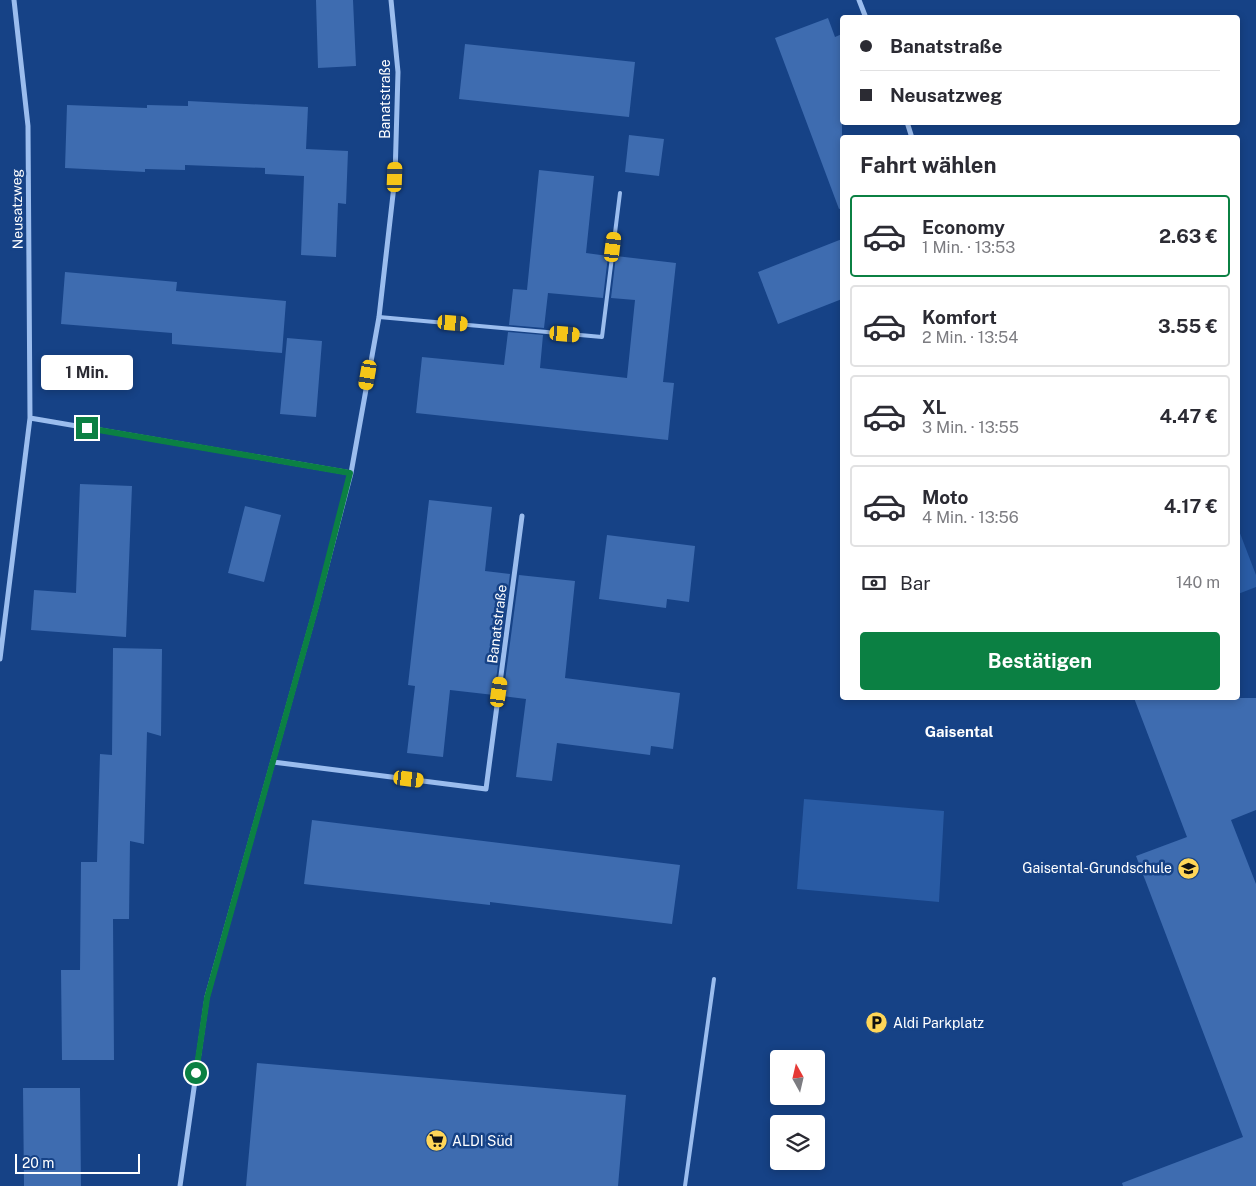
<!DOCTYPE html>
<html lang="de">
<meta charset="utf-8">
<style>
body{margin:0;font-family:"Public Sans",sans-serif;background:#f2f2f3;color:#2b2b33;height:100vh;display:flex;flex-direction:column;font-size:19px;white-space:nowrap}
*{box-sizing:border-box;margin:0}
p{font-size:16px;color:#7c7c81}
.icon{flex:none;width:28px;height:28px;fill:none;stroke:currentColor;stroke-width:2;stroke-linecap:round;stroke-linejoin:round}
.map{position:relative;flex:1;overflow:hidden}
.sheet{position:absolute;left:840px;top:135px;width:400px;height:565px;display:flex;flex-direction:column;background:#fff;border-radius:5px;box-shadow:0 2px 8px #0003}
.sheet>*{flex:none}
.hud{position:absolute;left:840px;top:15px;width:400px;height:110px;border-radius:5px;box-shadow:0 2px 8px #0003;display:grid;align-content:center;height:110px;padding:0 20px;background:#fff}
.needle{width:32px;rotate:352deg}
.fabs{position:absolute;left:770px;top:1050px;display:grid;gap:10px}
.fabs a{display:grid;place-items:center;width:55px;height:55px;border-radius:5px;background:#fff;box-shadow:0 2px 8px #0003;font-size:25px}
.scale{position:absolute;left:15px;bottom:12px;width:125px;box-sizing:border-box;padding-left:5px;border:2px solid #fff;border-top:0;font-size:14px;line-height:18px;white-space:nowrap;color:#fff;-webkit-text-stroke:4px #164286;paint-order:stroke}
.end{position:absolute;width:22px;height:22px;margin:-11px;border:6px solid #0b8043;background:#fff;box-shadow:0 0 0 2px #fff}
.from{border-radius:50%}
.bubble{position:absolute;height:35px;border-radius:5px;background:#fff;box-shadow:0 2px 8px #0003;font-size:16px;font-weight:700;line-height:35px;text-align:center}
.car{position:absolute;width:15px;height:30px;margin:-15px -8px;border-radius:6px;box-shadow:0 0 4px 1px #0007;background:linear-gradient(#f5c518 24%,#345 0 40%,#f5c518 0 76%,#345 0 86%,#f5c518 0)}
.hud b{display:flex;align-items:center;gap:18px;height:48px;font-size:19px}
.hud b+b{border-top:1px solid #e1e1e2}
.hud i{width:12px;height:12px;background:#2b2b33}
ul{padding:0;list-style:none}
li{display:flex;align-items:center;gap:15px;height:82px;margin:0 10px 8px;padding:0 10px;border:2px solid #e1e1e2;border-radius:5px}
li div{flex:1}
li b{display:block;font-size:19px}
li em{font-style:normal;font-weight:700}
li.active{border-color:#0b8043}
li>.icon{width:45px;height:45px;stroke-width:1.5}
h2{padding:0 20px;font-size:22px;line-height:60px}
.pay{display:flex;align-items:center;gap:12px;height:55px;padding:0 20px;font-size:19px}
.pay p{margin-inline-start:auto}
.primary-button{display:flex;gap:10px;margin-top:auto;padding:10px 20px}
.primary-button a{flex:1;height:58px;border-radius:5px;background:#0b8043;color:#fff;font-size:20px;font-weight:700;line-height:58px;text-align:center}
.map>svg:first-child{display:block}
.green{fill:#295ba4}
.building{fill:#3e6cb0}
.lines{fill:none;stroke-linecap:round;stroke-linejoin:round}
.service{stroke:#9bbdee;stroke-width:4}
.minor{stroke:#9bbdee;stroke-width:5}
.route{stroke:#0b8043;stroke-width:6}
.labels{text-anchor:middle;stroke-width:5;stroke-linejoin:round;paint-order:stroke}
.street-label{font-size:14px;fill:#fff;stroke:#164286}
.poi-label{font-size:14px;fill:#fff;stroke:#164286;text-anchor:start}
.neighbourhood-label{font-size:15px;font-weight:bold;fill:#fff;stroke:#164286}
</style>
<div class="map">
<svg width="1256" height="1186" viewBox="0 0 1256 1186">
<rect width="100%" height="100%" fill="#164286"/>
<path class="green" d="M1238 528 1256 575V587L1238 594Z
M804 799 944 811 939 902 797 889Z"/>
<path class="building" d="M316 0H353L356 66 318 68Z
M828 18 835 37 842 34V208L839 209 775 38Z
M465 44 635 62 629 117 459 99Z
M188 101 308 107 306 149 348 151 346 204 338 203 336 257 301 255 304 176 265 174V168L185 165V170L145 169V172L65 168 67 105 147 108V105L188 106Z
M629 135 664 139 659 176 625 172Z
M539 170 594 176 586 253 608 256 603 298 548 293 544 328 509 325 513 289 527 290Z
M842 239V299L778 324 758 272Z
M616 256 676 263 663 382 674 383 668 440 416 413 422 357 504 365 508 332 543 335 540 368 627 378 635 300 611 298Z
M65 272 177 282 176 291 286 301 282 353 172 344V333L61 324Z
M287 338 322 341 316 417 280 414Z
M80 484 132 486 126 637 31 630 34 590 76 593Z
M429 500 492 507 485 571 510 574 494 695 450 690 443 757 407 753 415 686 408 685Z
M245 506 281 515 264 582 228 573Z
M607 535 695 546 689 602 667 599 666 608 599 599Z
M519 575 575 581 565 678 680 693 673 749 651 746 650 755 557 743 552 781 516 777 526 699 503 696Z
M113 648 162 649 161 736 147 732 144 844 130 841 129 919H113L114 1060H62L61 970H80L81 862H97L100 754 112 755Z
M1134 698H1256V810L1231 820 1256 884V1186H1123L1122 1183 1243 1137 1136 856 1187 837Z
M312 820 680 865 672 924 490 902V905L304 884Z
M257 1063 626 1095 618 1186H246Z
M23 1088H80L81 1186H24Z"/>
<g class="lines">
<path class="service" d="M379 317 602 337 620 193
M685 1186 714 979"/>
<path class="minor" d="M859 0 866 18
M907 122 912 138
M30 418 351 473
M0 659 30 418 28 126 14 0
M273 762 486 789 522 516
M180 1186 207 997 316 607 351 473 379 317 395 177 398 72 391 0"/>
</g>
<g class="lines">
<path class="route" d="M87 428 350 473 316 607 207 998 196 1073"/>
</g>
<defs>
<symbol id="school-disc" viewBox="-11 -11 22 22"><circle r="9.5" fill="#ffd658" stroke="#164286"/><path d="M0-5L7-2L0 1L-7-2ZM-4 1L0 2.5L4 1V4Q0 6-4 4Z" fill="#111"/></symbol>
<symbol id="parking-disc" viewBox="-11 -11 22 22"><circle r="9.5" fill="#ffd658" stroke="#164286"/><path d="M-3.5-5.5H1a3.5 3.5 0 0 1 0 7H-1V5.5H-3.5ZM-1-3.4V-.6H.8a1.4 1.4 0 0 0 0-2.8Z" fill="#111"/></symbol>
<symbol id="supermarket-disc" viewBox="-11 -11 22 22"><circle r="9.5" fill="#ffd658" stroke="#164286"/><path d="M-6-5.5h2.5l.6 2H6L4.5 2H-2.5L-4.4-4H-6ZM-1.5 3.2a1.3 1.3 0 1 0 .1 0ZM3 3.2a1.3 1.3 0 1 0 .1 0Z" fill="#111"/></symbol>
</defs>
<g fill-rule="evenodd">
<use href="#school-disc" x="1176" y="856" width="25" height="25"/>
<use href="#parking-disc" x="864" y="1010" width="25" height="25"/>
<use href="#supermarket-disc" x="424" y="1128" width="25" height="25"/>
</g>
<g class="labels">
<g class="street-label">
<text transform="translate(385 99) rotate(-90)" y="5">Banatstraße</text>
<text transform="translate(17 209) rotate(-91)" y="5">Neusatzweg</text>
<text transform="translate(497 624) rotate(-83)" y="5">Banatstraße</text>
</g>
<g class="poi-label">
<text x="1172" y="873" text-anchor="end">Gaisental-Grundschule</text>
<text x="893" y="1028">Aldi Parkplatz</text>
<text x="452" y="1146">ALDI Süd</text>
</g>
<g class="neighbourhood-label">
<text x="959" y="737">Gaisental</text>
</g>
</g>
</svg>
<div class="fabs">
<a><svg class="needle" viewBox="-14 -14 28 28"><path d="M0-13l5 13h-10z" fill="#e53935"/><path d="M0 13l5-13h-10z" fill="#7c7c81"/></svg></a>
<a><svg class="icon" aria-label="layers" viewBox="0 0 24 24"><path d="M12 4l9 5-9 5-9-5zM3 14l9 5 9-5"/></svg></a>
</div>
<div class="scale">20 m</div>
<i class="end from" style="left:196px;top:1073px"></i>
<i class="end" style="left:87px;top:428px"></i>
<div class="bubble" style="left:41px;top:355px;width:92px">1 Min.</div>
<i class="car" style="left:395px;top:177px;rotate:2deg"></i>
<i class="car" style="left:613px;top:247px;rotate:7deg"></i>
<i class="car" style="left:453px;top:323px;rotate:95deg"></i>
<i class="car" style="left:565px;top:334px;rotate:95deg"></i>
<i class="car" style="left:368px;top:375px;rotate:190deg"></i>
<i class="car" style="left:499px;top:692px;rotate:8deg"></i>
<i class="car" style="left:409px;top:779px;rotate:97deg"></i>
<div class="hud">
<b><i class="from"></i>Banatstraße</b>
<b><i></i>Neusatzweg</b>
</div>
<section class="sheet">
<h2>Fahrt wählen</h2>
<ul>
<li class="active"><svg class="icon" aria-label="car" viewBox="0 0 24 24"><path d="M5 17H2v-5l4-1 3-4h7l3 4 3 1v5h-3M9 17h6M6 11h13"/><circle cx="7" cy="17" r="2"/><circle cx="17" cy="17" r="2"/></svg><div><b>Economy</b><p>1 Min. · 13:53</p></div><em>2.63 €</em></li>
<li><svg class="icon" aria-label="car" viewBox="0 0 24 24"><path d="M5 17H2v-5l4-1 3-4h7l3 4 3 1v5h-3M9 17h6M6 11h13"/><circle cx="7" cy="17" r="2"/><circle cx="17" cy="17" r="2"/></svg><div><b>Komfort</b><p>2 Min. · 13:54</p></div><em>3.55 €</em></li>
<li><svg class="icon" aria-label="car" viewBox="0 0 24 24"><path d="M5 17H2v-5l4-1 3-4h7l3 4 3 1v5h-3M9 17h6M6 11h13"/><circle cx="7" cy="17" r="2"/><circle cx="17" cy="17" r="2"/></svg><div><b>XL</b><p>3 Min. · 13:55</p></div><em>4.47 €</em></li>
<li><svg class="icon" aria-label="car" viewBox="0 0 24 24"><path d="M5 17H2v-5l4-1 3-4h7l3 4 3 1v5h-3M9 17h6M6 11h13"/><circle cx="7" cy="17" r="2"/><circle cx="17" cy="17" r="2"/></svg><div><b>Moto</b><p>4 Min. · 13:56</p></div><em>4.17 €</em></li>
</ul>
<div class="pay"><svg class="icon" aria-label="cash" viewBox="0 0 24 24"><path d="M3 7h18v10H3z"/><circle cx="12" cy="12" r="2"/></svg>Bar<p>140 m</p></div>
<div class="primary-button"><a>Bestätigen</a></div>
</section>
</div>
